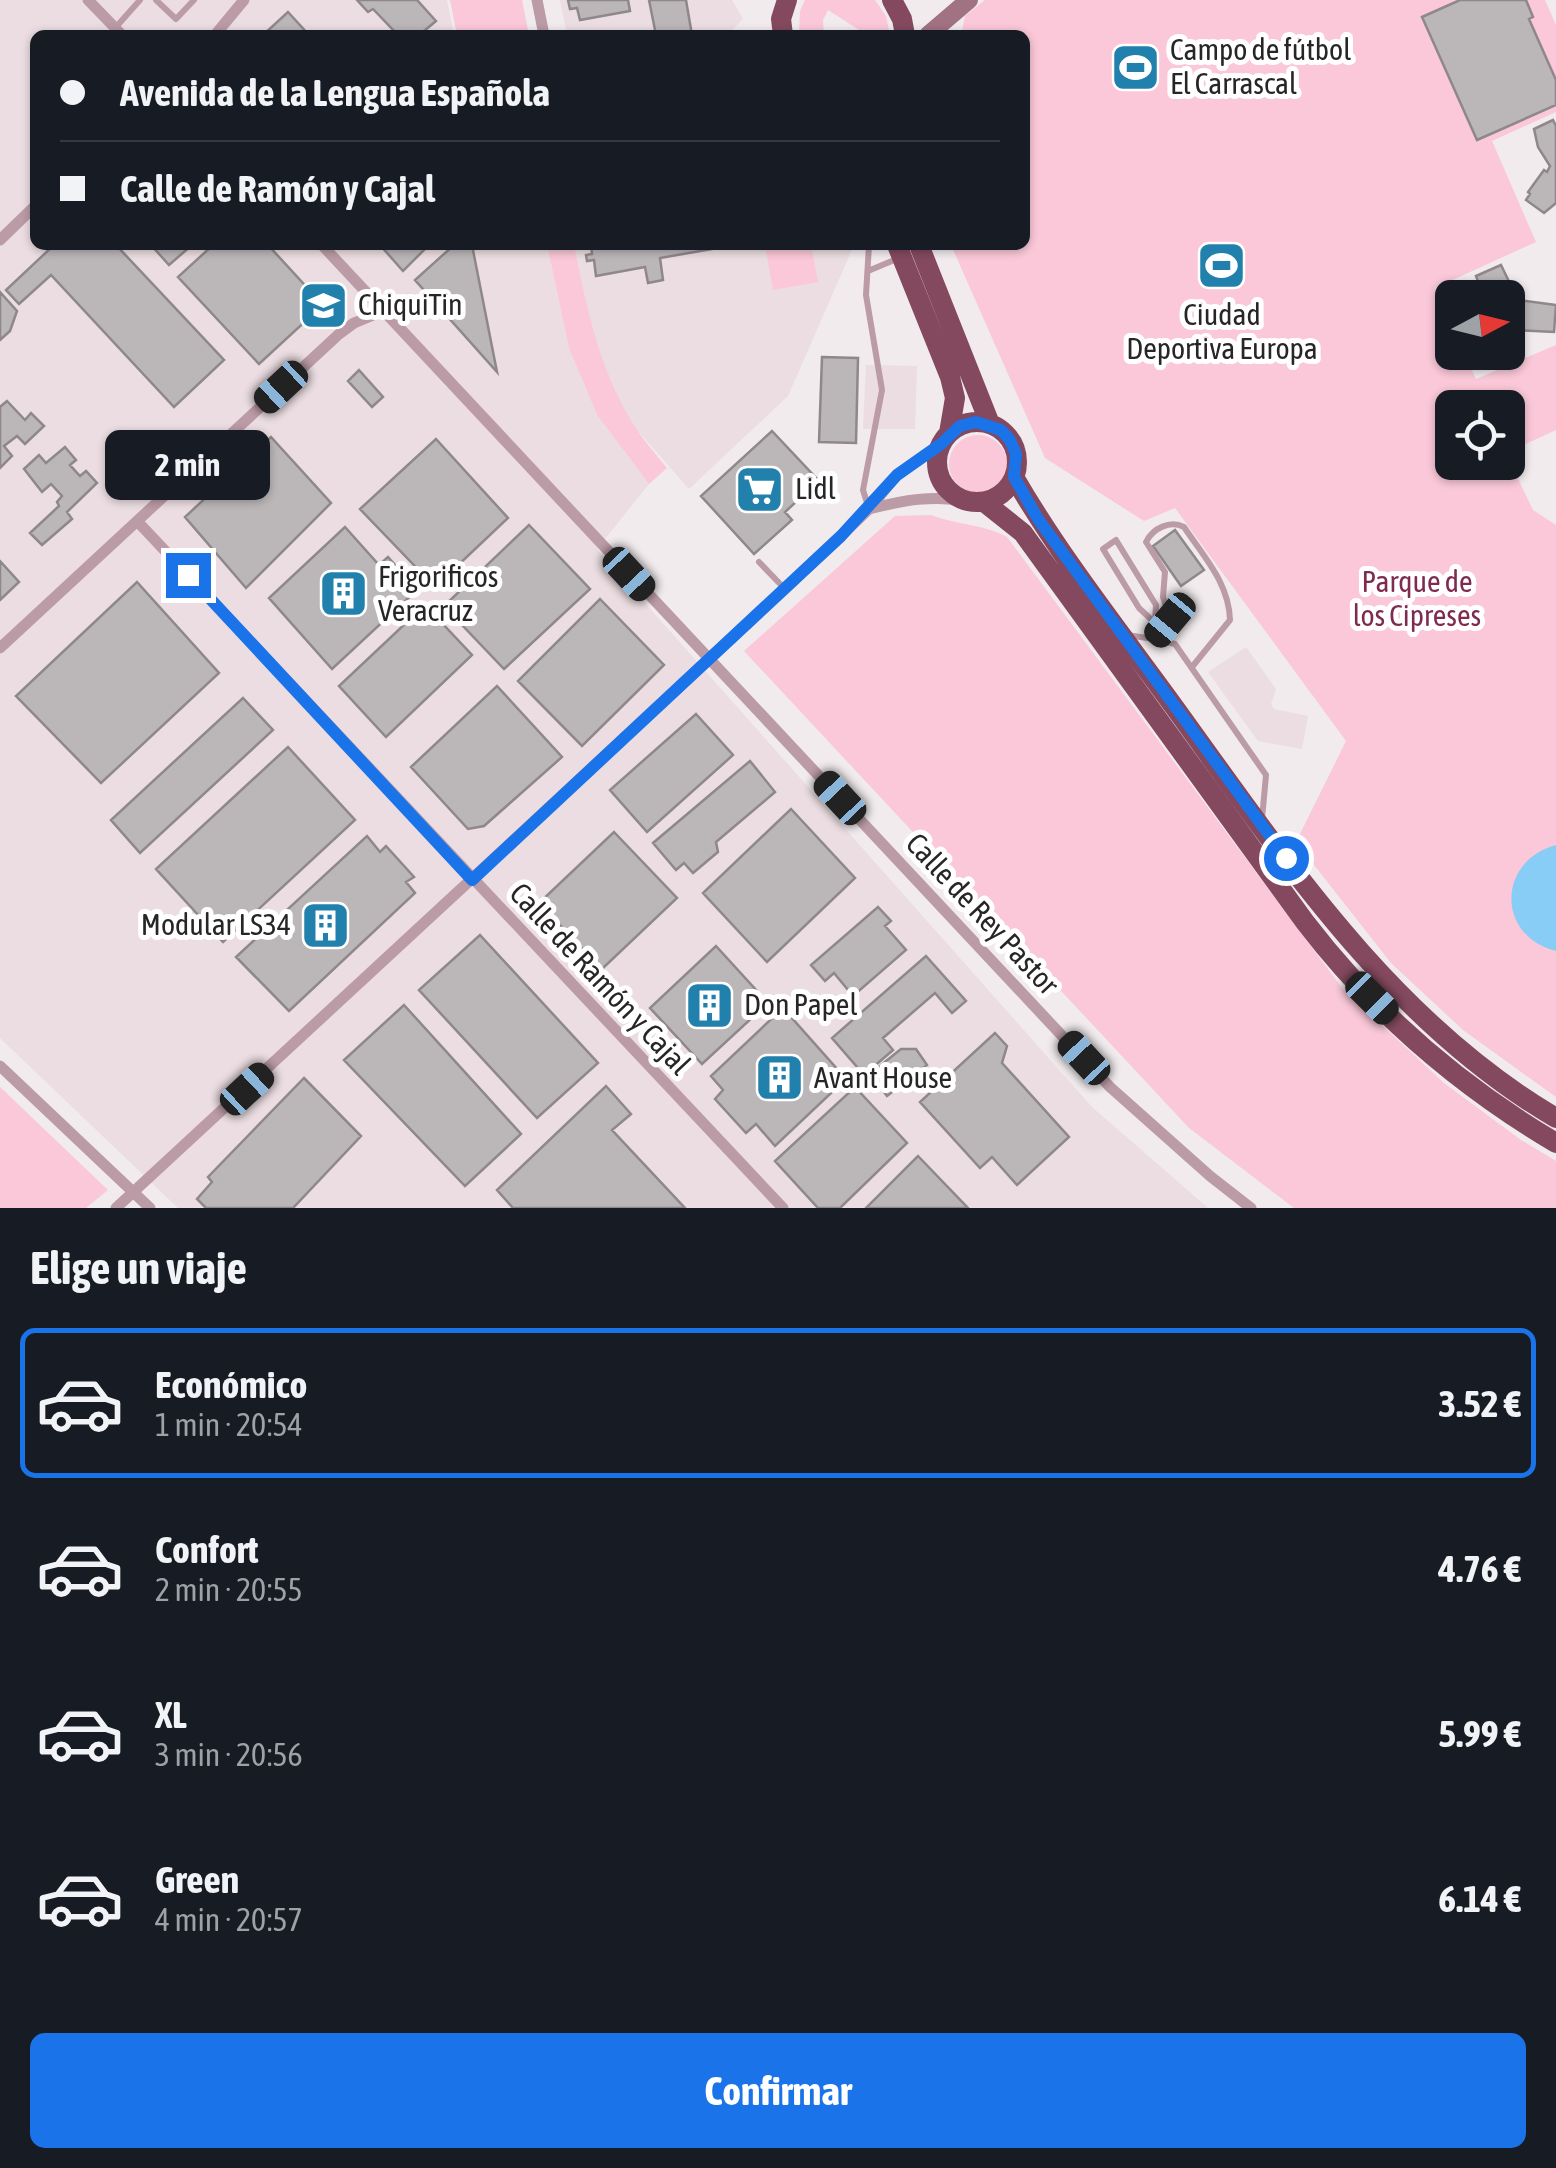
<!DOCTYPE html>
<html lang="es">
<meta charset="utf-8">
<style>
body{margin:0;font-family:"Asap Condensed",sans-serif;background:#242831;color:#f1f3f6;height:100vh;display:flex;flex-direction:column;font-size:38px;white-space:nowrap}
*{box-sizing:border-box;margin:0}
p{font-size:32px;color:#9ea1a6}
.icon{flex:none;width:55px;height:55px;fill:none;stroke:currentColor;stroke-width:2;stroke-linecap:round;stroke-linejoin:round}
.map{position:relative;height:1208px;overflow:hidden}
.side{display:flex;flex-direction:column;background:#171b24;flex:1}
.side>*{flex:none}
.guide{position:absolute;left:30px;top:30px;width:1000px;height:220px;border-radius:15px;box-shadow:0 2px 8px #0004;display:grid;align-content:center;height:220px;padding:0 30px;background:#171b24}
.needle{width:65px;rotate:83deg}
.buttons{position:absolute;left:1435px;top:280px;display:grid;gap:20px}
.buttons a{display:grid;place-items:center;width:90px;height:90px;border-radius:15px;background:#171b24;box-shadow:0 2px 8px #0004;font-size:50px}
.end{position:absolute;width:45px;height:45px;margin:-22px;border:12px solid #1a73e8;background:#fff;box-shadow:0 0 0 5px #fff}
.from{border-radius:50%}
.bubble{position:absolute;height:70px;border-radius:15px;background:#171b24;box-shadow:0 2px 8px #0004;font-size:32px;font-weight:700;line-height:70px;text-align:center}
.car{position:absolute;width:30px;height:60px;margin:-30px -15px;border-radius:12px;box-shadow:0 0 8px 2px #0007;background:linear-gradient(#222 24%,#8ab4d8 0 40%,#222 0 76%,#8ab4d8 0 86%,#222 0)}
.guide b{display:flex;align-items:center;gap:35px;height:95px;font-size:38px}
.guide b+b{border-top:2px solid #363941}
.guide i{width:25px;height:25px;background:#f1f3f6}
ul{padding:0;list-style:none}
li{display:flex;align-items:center;gap:30px;height:150px;margin:0 20px 15px;padding:0 10px;border:5px solid transparent;border-radius:15px}
li div{flex:1}
li b{display:block;font-size:38px}
li em{font-style:normal;font-weight:700}
li.active{border-color:#1a73e8}
li>.icon{width:90px;height:90px;stroke-width:1.5}
h2{padding:0 30px;font-size:45px;line-height:120px}
.button{display:flex;gap:20px;margin-top:auto;padding:20px 30px}
.button a{flex:1;height:115px;border-radius:15px;background:#1a73e8;color:#fff;font-size:40px;font-weight:700;line-height:115px;text-align:center}
.map>svg:first-child{display:block}
.built{fill:#ebdde1}
.green{fill:#fac8d8}
.water{fill:#87cdf5}
.building{fill:#bbb6b7;stroke:#8e888a;stroke-width:2.5}
.lines{fill:none;stroke-linecap:round;stroke-linejoin:round}
.service{stroke:#bb9ba5;stroke-width:6}
.minor{stroke:#bb9ba5;stroke-width:11}
.secondary{stroke:#a17282;stroke-width:18}
.trunk{stroke:#84495e;stroke-width:20}
.route{stroke:#1a73e8;stroke-width:12}
.labels{text-anchor:middle;stroke-width:10;stroke-linejoin:round;paint-order:stroke}
.poi-label{font-size:30px;fill:#272526;stroke:#fff;text-anchor:start}
.park-label{font-size:30px;fill:#7f2b4f;stroke:#fff}
.street-label{font-size:30px;fill:#272526;stroke:#fff}
</style>
<div class="map">
<svg width="1556" height="1208" viewBox="0 0 1556 1208">
<rect width="100%" height="100%" fill="#f1ebed"/>
<path class="built" d="M0 0H447L454 35H35V245H547L569 348 597 415 649 484 597 549 1092 1107 1208 1208H178L0 1038Z
M560 0H732L743 19 727 35H567Z
M573 245H854L788 396 689 489 629 421 603 367 585 305Z
M866 365 917 366 915 429H863Z
M1246 647 1276 689 1271 704 1274 709 1308 716 1302 749 1258 741 1208 672Z"/>
<path class="green" d="M450 0H522L529 35H457Z
M805 0H875L886 16 890 35H867L828 10 823 20 824 35H799L800 11Z
M985 0H1545L1556 25V112L1492 141 1536 242 1435 288 1452 327V352L1464 353 1476 379 1556 345V430L1508 452V408H1452V462H1508V458L1533 510 1556 525V1097L1463 1030 1391 963 1296 842 1346 741 1175 508 1144 521 1045 458 951 245H1025V35H961L965 16Z
M547 245H574C586 305 598 364 629 417 639 435 654 452 667 468L649 484 597 415 569 348Z
M765 245H811L818 282 773 290Z
M949 464a29 29 0 1 1 58 0a29 29 0 1 1-58 0Z
M931 515C957 525 984 524 1007 537L1342 988 1444 1083 1521 1140 1556 1161V1208H1294L1189 1128 744 651 895 516Z
M0 1087 108 1190 86 1208H0Z"/>
<path class="water" d="M1556 845V951C1496 936 1497 861 1556 845Z"/>
<path class="building" d="M357 0H417L436 21 424 31 427 35H398L373 9 368 12Z
M568 0H628L630 11 580 20 577 8 570 9Z
M649 0H686L692 35H656Z
M1460 0H1526L1533 17 1529 19 1556 80V105L1477 140 1422 17Z
M288 12 309 35H263Z
M1553 120 1556 126V203L1544 213 1526 200 1530 194 1528 192 1544 170 1547 172 1550 166 1538 147 1534 129Z
M54 245H116L224 360 174 407 51 275 19 304 6 290Z
M151 245H192L169 265Z
M213 245H268L323 305 259 364 178 277Z
M380 245H429L403 271Z
M454 245H472L497 372 415 280Z
M591 245H735L660 258 663 280 648 283 645 267 596 276 594 260 587 261 586 255 592 254Z
M1501 265 1518 300 1556 305 1554 332 1515 330 1508 340V298H1484L1476 276Z
M0 292 17 311 10 331 0 340Z
M822 357 858 358 856 443 819 442Z
M359 370 383 397 372 407 348 381Z
M7 401 25 420 31 413 44 426 25 444 17 436 4 446 12 456 0 468V407Z
M772 431 819 481 785 512 792 520 754 554 701 496Z
M271 437 331 503 246 588 185 517Z
M436 439 508 518 435 587 360 509Z
M65 447 76 460 70 465 80 476 86 471 97 483 67 512 72 519 42 545 30 533 59 506 57 502 62 496 51 484 42 492 24 469 39 455 46 463Z
M529 525 590 589 504 669 444 606Z
M345 527 379 565 388 557 417 590 332 669 269 598Z
M1175 530 1204 570 1181 586 1153 546Z
M0 561 19 582 0 600Z
M137 582 219 673 101 783 16 696Z
M600 599 664 665 582 746 518 681Z
M425 605 472 655 386 737 339 686Z
M497 686 562 757 484 826 468 829 411 767Z
M243 698 273 730 140 853 111 820Z
M696 714 733 755 647 832 610 790Z
M288 747 355 820 223 942 156 869Z
M750 761 775 792 716 842 718 852 693 873 684 863 676 870 653 843Z
M791 809 855 878 767 962 703 893Z
M614 832 677 898 602 969 539 903Z
M367 836 380 852 386 846 414 877 406 882 415 893 289 1011 236 957Z
M878 907 891 921 885 926 906 950 853 996 834 973 825 981 811 965Z
M480 935 598 1063 537 1118 419 990Z
M716 946 768 1003 702 1064 650 1008Z
M926 956 966 1001 952 1013 935 993 883 1038 893 1050 864 1075 832 1038Z
M404 1005 521 1134 465 1186 344 1060Z
M783 1008 846 1079 775 1146 756 1124 746 1133 715 1099 723 1090 711 1076Z
M995 1033 1007 1046 1002 1063 1069 1137 1017 1185 992 1157 980 1168 920 1102Z
M901 1049H916L927 1065 887 1096 870 1074Z
M304 1078 361 1136 293 1208H206L197 1199 212 1182 208 1177Z
M606 1086 631 1114 612 1130 685 1208H513L497 1190Z
M855 1087 907 1143 840 1208H818L775 1161Z
M918 1156 968 1208H866Z"/>
<g class="lines">
<path class="service" d="M156 0 176 19 194 0
M116 27 140 0
M868 271 899 258
M869 509 863 490 882 390 866 295 869 245
M759 562 785 589
M1155 623 1139 608 1103 549 1116 540 1156 605 1154 639 1175 644 1266 775 1262 819
M1127 635 1154 639 1170 619 1163 597 1165 572 1146 542C1153 528 1170 520 1184 527 1204 557 1229 583 1230 620L1192 667"/>
<path class="minor" d="M88 0 122 35
M537 0 544 35
M215 35 244 0
M0 240 35 206
M322 245 1110 1087 1210 1176 1251 1208
M869 509C904 500 932 495 968 501
M137 521 783 1208
M0 648 339 334 354 323 383 311
M0 1066 150 1208
M116 1208 785 589 869 509 897 475 941 444"/>
<path class="secondary" d="M928 35 969 0"/>
<path class="trunk" d="M892 0 902 19 905 35
M783 35 781 19 787 0
M897 245 950 377 955 398 949 433
M919 245 990 424
M937 462a40 40 0 1 1 80 0a40 40 0 1 1-80 0Z
M1014 477C1061 558 1120 632 1175 708 1285 860 1391 1021 1556 1118
M984 502 1023 533 1305 922C1373 1011 1460 1086 1556 1143"/>
</g>
<g class="lines">
<path class="route" d="M188 575 472 880 841 536 897 475 941 444 960 426 976 422 1001 430 1010 440 1016 454 1014 477 1038 519 1286 858"/>
</g>
<defs>
<symbol id="stadium-square" viewBox="-11 -11 22 22"><rect x="-9" y="-9" width="18" height="18" rx="4" fill="#2280ad" stroke="#fff"/><path d="M0-5a6.5 5 0 1 0 0 10a6.5 5 0 1 0 0-10ZM-3.5-1.8h7v3.6h-7Z" fill="#fff"/></symbol>
<symbol id="school-square" viewBox="-11 -11 22 22"><rect x="-9" y="-9" width="18" height="18" rx="4" fill="#2280ad" stroke="#fff"/><path d="M0-5L7-2L0 1L-7-2ZM-4 1L0 2.5L4 1V4Q0 6-4 4Z" fill="#fff"/></symbol>
<symbol id="supermarket-square" viewBox="-11 -11 22 22"><rect x="-9" y="-9" width="18" height="18" rx="4" fill="#2280ad" stroke="#fff"/><path d="M-6-5.5h2.5l.6 2H6L4.5 2H-2.5L-4.4-4H-6ZM-1.5 3.2a1.3 1.3 0 1 0 .1 0ZM3 3.2a1.3 1.3 0 1 0 .1 0Z" fill="#fff"/></symbol>
<symbol id="building-square" viewBox="-11 -11 22 22"><rect x="-9" y="-9" width="18" height="18" rx="4" fill="#2280ad" stroke="#fff"/><path d="M-4-6H4V6H1V3H-1V6H-4ZM-2.5-4.3h1.7v1.8h-1.7ZM.8-4.3h1.7v1.8H.8ZM-2.5-1h1.7V.8h-1.7ZM.8-1h1.7V.8H.8Z" fill="#fff"/></symbol>
</defs>
<g fill-rule="evenodd">
<use href="#stadium-square" x="1108" y="40" width="55" height="55"/>
<use href="#stadium-square" x="1194" y="238" width="55" height="55"/>
<use href="#school-square" x="296" y="278" width="55" height="55"/>
<use href="#supermarket-square" x="732" y="462" width="55" height="55"/>
<use href="#building-square" x="316" y="566" width="55" height="55"/>
<use href="#building-square" x="298" y="898" width="55" height="55"/>
<use href="#building-square" x="682" y="978" width="55" height="55"/>
<use href="#building-square" x="752" y="1050" width="55" height="55"/>
</g>
<g class="labels">
<g class="poi-label">
<text x="1170" y="60">Campo de fútbol<tspan x="1170" dy="34">El Carrascal</tspan></text>
<text x="358" y="315">ChiquiTin</text>
<text x="1222" y="325" text-anchor="middle">Ciudad<tspan x="1222" dy="34">Deportiva Europa</tspan></text>
<text x="795" y="499">Lidl</text>
<text x="378" y="587">Frigorificos<tspan x="378" dy="34">Veracruz</tspan></text>
<text x="291" y="935" text-anchor="end">Modular LS34</text>
<text x="744" y="1015">Don Papel</text>
<text x="814" y="1088">Avant House</text>
</g>
<g class="park-label">
<text x="1417" y="592">Parque de<tspan x="1417" dy="34">los Cipreses</tspan></text>
</g>
<g class="street-label">
<text transform="translate(982 914) rotate(47)" y="10">Calle de Rey Pastor</text>
<text transform="translate(600 979) rotate(47)" y="10">Calle de Ramón y Cajal</text>
</g>
</g>
</svg>
<div class="buttons">
<a><svg class="needle" viewBox="-14 -14 28 28"><path d="M0-13l5 13h-10z" fill="#e53935"/><path d="M0 13l5-13h-10z" fill="#9ea1a6"/></svg></a>
<a><svg class="icon" aria-label="locate" viewBox="0 0 24 24"><circle cx="12" cy="12" r="6"/><path d="M12 2v4M12 18v4M2 12h4M18 12h4"/></svg></a>
</div>
<i class="end from" style="left:1286px;top:858px"></i>
<i class="end" style="left:188px;top:575px"></i>
<div class="bubble" style="left:105px;top:430px;width:165px">2 min</div>
<i class="car" style="left:281px;top:387px;rotate:227deg"></i>
<i class="car" style="left:629px;top:574px;rotate:137deg"></i>
<i class="car" style="left:1170px;top:620px;rotate:220deg"></i>
<i class="car" style="left:840px;top:798px;rotate:317deg"></i>
<i class="car" style="left:1372px;top:998px;rotate:135deg"></i>
<i class="car" style="left:1084px;top:1058px;rotate:317deg"></i>
<i class="car" style="left:247px;top:1089px;rotate:47deg"></i>
<div class="guide">
<b><i class="from"></i>Avenida de la Lengua Española</b>
<b><i></i>Calle de Ramón y Cajal</b>
</div>
</div>
<section class="side">
<h2>Elige un viaje</h2>
<ul>
<li class="active"><svg class="icon" aria-label="car" viewBox="0 0 24 24"><path d="M5 17H2v-5l4-1 3-4h7l3 4 3 1v5h-3M9 17h6M6 11h13"/><circle cx="7" cy="17" r="2"/><circle cx="17" cy="17" r="2"/></svg><div><b>Económico</b><p>1 min · 20:54</p></div><em>3.52 €</em></li>
<li><svg class="icon" aria-label="car" viewBox="0 0 24 24"><path d="M5 17H2v-5l4-1 3-4h7l3 4 3 1v5h-3M9 17h6M6 11h13"/><circle cx="7" cy="17" r="2"/><circle cx="17" cy="17" r="2"/></svg><div><b>Confort</b><p>2 min · 20:55</p></div><em>4.76 €</em></li>
<li><svg class="icon" aria-label="car" viewBox="0 0 24 24"><path d="M5 17H2v-5l4-1 3-4h7l3 4 3 1v5h-3M9 17h6M6 11h13"/><circle cx="7" cy="17" r="2"/><circle cx="17" cy="17" r="2"/></svg><div><b>XL</b><p>3 min · 20:56</p></div><em>5.99 €</em></li>
<li><svg class="icon" aria-label="car" viewBox="0 0 24 24"><path d="M5 17H2v-5l4-1 3-4h7l3 4 3 1v5h-3M9 17h6M6 11h13"/><circle cx="7" cy="17" r="2"/><circle cx="17" cy="17" r="2"/></svg><div><b>Green</b><p>4 min · 20:57</p></div><em>6.14 €</em></li>
</ul>
<div class="button"><a>Confirmar</a></div>
</section>
